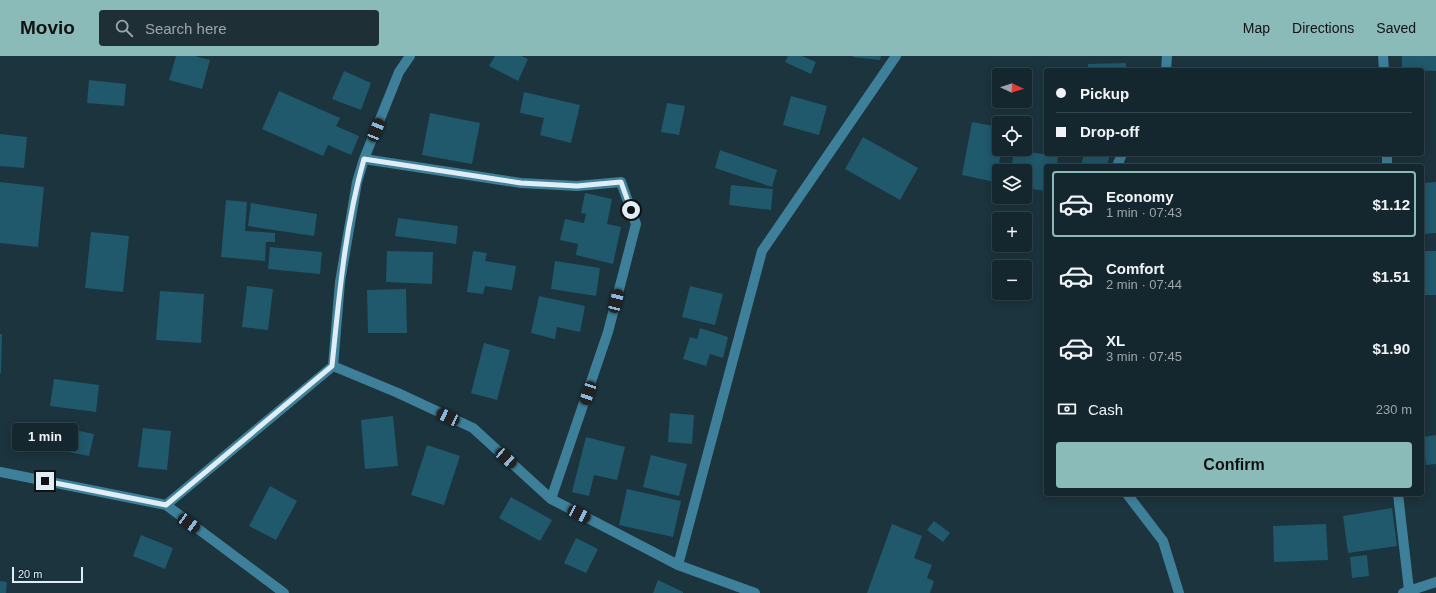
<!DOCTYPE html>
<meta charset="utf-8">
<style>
body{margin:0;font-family:Helvetica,sans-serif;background:#1e2f36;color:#f1f3f6;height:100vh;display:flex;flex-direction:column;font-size:15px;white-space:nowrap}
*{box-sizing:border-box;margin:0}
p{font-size:13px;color:#9da5aa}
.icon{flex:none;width:22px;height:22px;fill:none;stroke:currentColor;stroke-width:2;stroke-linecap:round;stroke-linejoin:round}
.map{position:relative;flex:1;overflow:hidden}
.sheet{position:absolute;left:1044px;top:108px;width:380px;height:332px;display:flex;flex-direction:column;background:#15272e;border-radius:4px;box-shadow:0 2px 10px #0003,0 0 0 1px #34444a}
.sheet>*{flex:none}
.hud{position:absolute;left:1044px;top:12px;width:380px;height:88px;border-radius:4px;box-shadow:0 2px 10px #0003,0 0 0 1px #34444a;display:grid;align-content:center;height:88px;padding:0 12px;background:#15272e}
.needle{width:26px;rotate:93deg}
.buttons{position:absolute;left:992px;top:12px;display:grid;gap:8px}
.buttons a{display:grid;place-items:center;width:40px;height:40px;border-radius:4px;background:#15272e;box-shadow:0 2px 10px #0003,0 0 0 1px #34444a;font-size:20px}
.scale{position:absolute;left:12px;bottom:10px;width:71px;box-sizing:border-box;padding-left:4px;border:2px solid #dfedf4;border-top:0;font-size:11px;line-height:14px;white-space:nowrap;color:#dfedf4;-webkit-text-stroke:3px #122a34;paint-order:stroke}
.end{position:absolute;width:18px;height:18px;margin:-9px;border:5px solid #dfedf4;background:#111;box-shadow:0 0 0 2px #111}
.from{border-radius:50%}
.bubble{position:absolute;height:28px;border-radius:4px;background:#15272e;box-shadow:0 2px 10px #0003,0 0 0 1px #34444a;font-size:13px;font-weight:600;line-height:28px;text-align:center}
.car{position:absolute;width:12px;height:24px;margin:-12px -6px;border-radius:5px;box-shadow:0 0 3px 1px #0007;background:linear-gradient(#222 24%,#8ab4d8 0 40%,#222 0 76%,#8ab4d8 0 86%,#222 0)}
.hud b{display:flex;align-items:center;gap:14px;height:38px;font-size:15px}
.hud b+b{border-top:1px solid #34444a}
.hud i{width:10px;height:10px;background:#f1f3f6}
ul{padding:7px 0 0;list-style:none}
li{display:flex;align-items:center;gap:12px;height:66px;margin:0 8px 6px;padding:0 4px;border:2px solid transparent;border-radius:4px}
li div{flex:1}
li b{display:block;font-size:15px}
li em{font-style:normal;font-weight:600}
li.active{border-color:#8bbbb9}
li>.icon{width:36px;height:36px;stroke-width:1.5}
.pay{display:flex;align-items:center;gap:10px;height:44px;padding:0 12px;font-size:15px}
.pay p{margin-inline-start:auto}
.primary-button{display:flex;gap:8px;margin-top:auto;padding:8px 12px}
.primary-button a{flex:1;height:46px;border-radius:4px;background:#8bbbb9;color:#111;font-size:16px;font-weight:600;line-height:46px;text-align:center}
header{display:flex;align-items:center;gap:24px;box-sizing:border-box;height:56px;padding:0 20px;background:#8bbbb9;color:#111}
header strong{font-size:19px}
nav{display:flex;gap:22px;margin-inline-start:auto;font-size:14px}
.search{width:280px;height:36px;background:#1e2f36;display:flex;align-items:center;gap:10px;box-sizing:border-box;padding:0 14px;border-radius:4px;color:#9da5aa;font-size:15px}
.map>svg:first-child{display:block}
.building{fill:#20586c}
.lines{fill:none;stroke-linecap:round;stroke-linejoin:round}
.minor{stroke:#3e8099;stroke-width:10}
.route{stroke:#dfedf4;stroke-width:5}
</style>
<header>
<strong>Movio</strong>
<div class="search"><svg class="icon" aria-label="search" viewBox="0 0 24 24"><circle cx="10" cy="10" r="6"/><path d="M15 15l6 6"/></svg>Search here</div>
<nav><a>Map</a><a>Directions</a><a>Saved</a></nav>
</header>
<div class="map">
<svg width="1436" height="537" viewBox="0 0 1436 537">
<rect width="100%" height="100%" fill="#1c343e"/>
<path class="building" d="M176 0H195L210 4 202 33 169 24Z
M495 0H521L528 3 518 25 489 10Z
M788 0H802L816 6 811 18 785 6Z
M853 0H881L880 4 853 1Z
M1402 0H1436V15L1402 14Z
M1126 7V14H1088V8Z
M344 15 371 27 361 54 332 43Z
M89 24 126 28 124 50 87 47Z
M279 35 340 62 336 70 359 80 351 99 328 89 323 100 262 73Z
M524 36 580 49 571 87 540 79 544 62 520 57Z
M791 40 827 50 819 79 783 69Z
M667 47 685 50 679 79 661 76Z
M430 57 480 67 472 108 422 99Z
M972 66 999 71V93H1002L995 126 962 119Z
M0 78 27 81 24 112 0 110Z
M863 81 918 112 900 144 845 113Z
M720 94 777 114 772 131 715 112Z
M1014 94 1058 100 1057 110H1046V135L1025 132V115H1011Z
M1084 98H1110L1107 110H1081Z
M0 126 44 131 38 191 0 187Z
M1436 126V177L1422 178V154H1425L1424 127Z
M731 129 773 133 771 154 729 149Z
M585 137 612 143 607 168 621 171 613 208 576 199 578 188 560 184 565 163 584 167 586 158 581 157Z
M226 144 247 146 245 175 275 177V186H266L265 205 221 201Z
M251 147 317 158 314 180 248 170Z
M398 162 458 170 456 188 395 180Z
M91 176 129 180 123 236 85 232Z
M270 191 322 196 320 218 268 213Z
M387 195 433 196 432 228 386 226Z
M473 195 487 197 485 205 516 210 512 234 485 230 483 238 467 236Z
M1422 195H1436V239H1422Z
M555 205 600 212 596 240 551 233Z
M247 230 273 233 268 274 242 271Z
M690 230 723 238 715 269 682 261Z
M406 233 407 277H368L367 234Z
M160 235 204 238 201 287 156 284Z
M539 240 585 250 580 276 557 271 555 283 531 277Z
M700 272 728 281 723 302 710 298 706 310 683 303 690 281 697 283Z
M0 278H2L1 317H0Z
M484 287 510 294 497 344 471 337Z
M54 323 99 329 96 356 50 350Z
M670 357 694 359 692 388 668 386Z
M393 360 398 410 365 413 361 364Z
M52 369 94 378 89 400 47 392Z
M143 372 171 375 167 414 138 411Z
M1436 379V408L1426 409 1423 381Z
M586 381 625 391 617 424 594 419 589 440 572 436Z
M427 389 460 400 444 449 411 439Z
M651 399 687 408 679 440 643 431Z
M270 430 297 445 276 484 249 470Z
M627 433 681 445 673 481 619 469Z
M511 441 552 464 540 485 499 462Z
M1392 452 1397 490 1348 497 1343 460Z
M934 465 950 477 943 486 927 474Z
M892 468 922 480 914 502 932 509 927 522 934 525 930 537H867Z
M1326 468 1328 504 1274 506 1273 470Z
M141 479 173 492 165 513 133 500Z
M576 482 598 493 586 517 564 507Z
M1367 499 1369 520 1352 522 1350 501Z
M658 524 683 536V537H653Z
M0 525 7 526 6 537H0Z"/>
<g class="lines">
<path class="minor" d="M1383 0 1384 14
M1166 14 1167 0
M1387 98V110
M364 103 521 127 577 130 621 126 636 168 608 276 551 443
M1117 110 1122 98
M333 310 398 337 473 372 551 443 678 509 755 537
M0 416 166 449 333 310 340 226 357 126 364 103 399 16 410 0
M1127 438 1163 485 1179 537
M1398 438 1409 534
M166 449 284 537
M678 509 762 195 896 0
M1403 537 1436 526"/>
</g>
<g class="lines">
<path class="route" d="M45 425 166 449 332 310C339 241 345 170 364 103L521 127 577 130 621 126 631 154"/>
</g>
</svg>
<div class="buttons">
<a><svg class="needle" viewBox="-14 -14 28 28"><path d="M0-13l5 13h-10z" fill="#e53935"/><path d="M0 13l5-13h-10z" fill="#9da5aa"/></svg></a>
<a><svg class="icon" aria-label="locate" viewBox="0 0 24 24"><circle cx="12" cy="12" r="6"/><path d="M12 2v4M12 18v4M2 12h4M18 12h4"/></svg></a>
<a><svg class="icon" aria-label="layers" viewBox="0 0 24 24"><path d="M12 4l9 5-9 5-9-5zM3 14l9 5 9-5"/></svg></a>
<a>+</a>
<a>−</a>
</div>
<div class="scale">20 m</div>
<i class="end from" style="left:631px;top:154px"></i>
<i class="end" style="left:45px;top:425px"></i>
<div class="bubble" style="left:12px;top:367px;width:66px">1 min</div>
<i class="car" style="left:376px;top:74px;rotate:22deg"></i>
<i class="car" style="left:616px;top:245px;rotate:14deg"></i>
<i class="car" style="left:588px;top:337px;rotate:199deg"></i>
<i class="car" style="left:448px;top:361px;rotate:295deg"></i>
<i class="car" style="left:506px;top:402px;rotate:132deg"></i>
<i class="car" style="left:579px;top:458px;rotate:117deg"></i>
<i class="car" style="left:189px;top:467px;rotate:126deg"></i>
<div class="hud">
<b><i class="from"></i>Pickup</b>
<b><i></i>Drop-off</b>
</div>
<section class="sheet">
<ul>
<li class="active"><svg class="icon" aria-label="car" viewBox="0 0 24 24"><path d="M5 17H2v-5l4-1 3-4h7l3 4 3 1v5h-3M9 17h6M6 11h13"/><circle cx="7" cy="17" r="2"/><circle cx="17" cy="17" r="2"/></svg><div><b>Economy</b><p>1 min · 07:43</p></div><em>$1.12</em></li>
<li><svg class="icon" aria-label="car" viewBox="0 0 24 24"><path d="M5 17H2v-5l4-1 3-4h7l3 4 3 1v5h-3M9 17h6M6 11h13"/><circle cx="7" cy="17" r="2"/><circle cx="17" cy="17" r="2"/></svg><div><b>Comfort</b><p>2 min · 07:44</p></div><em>$1.51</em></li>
<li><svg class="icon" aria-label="car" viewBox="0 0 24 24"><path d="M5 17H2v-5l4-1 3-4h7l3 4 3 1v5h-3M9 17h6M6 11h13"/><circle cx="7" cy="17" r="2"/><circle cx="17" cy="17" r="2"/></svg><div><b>XL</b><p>3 min · 07:45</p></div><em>$1.90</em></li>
</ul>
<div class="pay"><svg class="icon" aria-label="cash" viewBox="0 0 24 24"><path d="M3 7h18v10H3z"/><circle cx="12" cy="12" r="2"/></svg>Cash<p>230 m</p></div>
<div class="primary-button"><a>Confirm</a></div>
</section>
</div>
